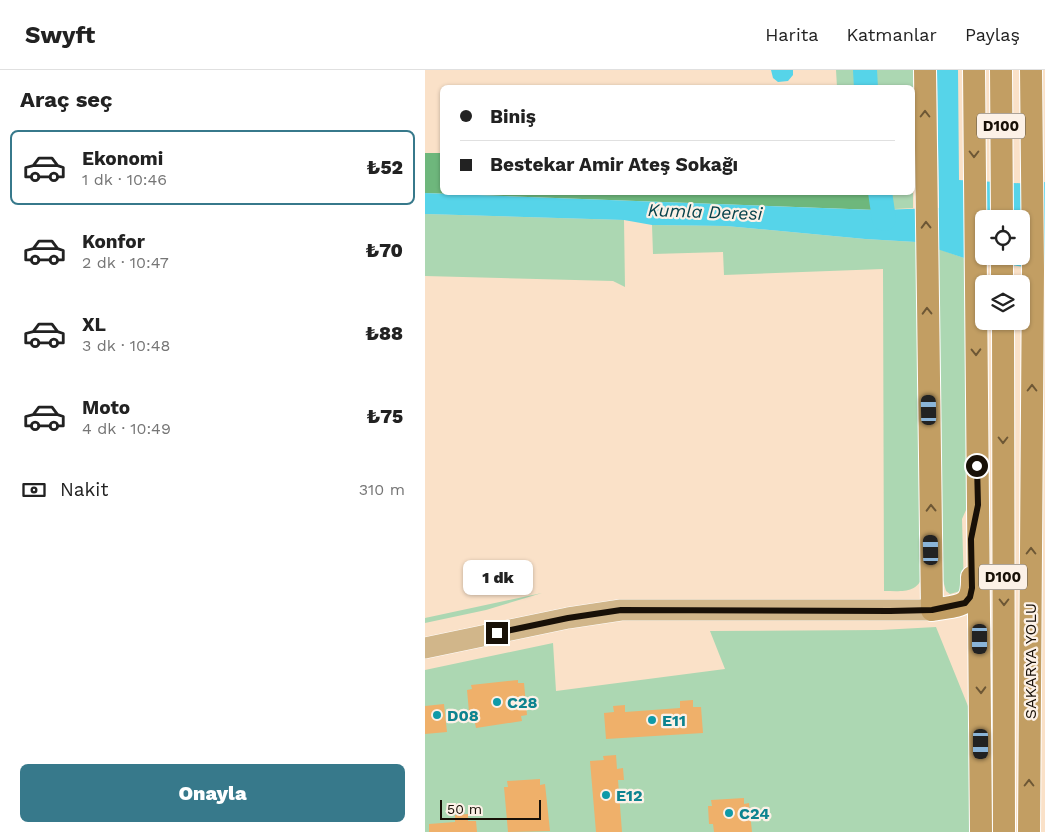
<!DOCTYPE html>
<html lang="tr">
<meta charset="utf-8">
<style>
body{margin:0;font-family:"Work Sans",sans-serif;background:#f2f2f2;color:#222;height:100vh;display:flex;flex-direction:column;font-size:19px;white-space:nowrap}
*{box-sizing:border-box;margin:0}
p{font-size:16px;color:#767676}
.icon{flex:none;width:28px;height:28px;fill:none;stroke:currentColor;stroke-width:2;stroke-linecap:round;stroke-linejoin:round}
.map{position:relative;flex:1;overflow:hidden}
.sheet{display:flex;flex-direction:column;background:#fff;width:425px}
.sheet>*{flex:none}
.banner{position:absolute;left:15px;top:15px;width:475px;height:110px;border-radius:8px;box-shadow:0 1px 4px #0004;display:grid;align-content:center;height:110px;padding:0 20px;background:#fff}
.fabs{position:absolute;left:550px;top:140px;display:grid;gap:10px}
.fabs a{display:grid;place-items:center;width:55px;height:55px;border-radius:8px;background:#fff;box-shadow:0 1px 4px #0004;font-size:25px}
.scale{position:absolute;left:15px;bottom:12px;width:101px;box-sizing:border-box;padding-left:5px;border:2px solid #181007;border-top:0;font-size:14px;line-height:18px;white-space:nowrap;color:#181007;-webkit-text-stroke:4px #fcf1e7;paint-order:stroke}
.end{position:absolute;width:22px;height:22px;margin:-11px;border:6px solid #181007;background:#fff;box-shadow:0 0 0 2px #fff}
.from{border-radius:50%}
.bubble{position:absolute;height:35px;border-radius:8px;background:#fff;box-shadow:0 1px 4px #0004;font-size:16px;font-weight:800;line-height:35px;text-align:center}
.car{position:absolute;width:15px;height:30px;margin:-15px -8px;border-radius:6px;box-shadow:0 0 4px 1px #0007;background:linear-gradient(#222 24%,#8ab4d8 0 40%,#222 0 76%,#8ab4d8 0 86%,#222 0)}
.banner b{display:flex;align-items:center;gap:18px;height:48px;font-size:19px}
.banner b+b{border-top:1px solid #e0e0e0}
.banner i{width:12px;height:12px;background:#222}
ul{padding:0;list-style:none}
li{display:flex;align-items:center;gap:15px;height:75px;margin:0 10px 8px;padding:0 10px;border:2px solid transparent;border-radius:8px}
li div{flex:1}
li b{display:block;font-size:19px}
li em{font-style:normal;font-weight:800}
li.active{border-color:#37798b}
li>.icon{width:45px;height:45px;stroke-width:1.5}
h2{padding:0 20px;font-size:22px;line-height:60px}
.pay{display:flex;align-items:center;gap:12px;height:55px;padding:0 20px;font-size:19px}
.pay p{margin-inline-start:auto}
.action{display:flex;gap:10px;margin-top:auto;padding:10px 20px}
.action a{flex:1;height:58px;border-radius:8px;background:#37798b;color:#fff;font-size:20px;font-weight:800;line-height:58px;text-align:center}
header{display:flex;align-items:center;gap:30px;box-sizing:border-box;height:70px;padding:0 25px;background:#fff;border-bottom:1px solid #e0e0e0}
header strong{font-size:24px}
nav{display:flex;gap:28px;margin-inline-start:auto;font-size:18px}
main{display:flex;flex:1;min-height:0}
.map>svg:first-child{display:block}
.green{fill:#acd7b2}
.forest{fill:#6eb77c}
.water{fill:#56d4e9;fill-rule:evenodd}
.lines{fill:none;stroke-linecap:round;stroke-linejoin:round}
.river{stroke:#56d4e9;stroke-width:24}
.building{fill:#efb06a}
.primary-casing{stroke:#fff;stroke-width:22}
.trunk-casing{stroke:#fff;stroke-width:24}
.primary{stroke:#d1b68a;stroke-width:21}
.trunk{stroke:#c29e63;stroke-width:22}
.oneway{stroke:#6d5735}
.route{stroke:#181007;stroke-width:6}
.culture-dot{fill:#0f9aa8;stroke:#fcf1e7;stroke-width:2}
.labels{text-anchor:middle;stroke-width:4.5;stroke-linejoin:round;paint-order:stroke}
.shield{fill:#fcf1e7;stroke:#5c544a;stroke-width:1}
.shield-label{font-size:15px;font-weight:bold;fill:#181007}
.street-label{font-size:16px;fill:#181007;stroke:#fcf1e7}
.culture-label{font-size:16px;font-weight:bold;fill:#0d838f;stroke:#fcf1e7;text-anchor:start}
.water-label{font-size:18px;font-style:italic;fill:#06424b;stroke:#fcf1e7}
</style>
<header>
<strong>Swyft</strong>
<nav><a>Harita</a><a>Katmanlar</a><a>Paylaş</a></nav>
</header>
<main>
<section class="sheet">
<h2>Araç seç</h2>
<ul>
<li class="active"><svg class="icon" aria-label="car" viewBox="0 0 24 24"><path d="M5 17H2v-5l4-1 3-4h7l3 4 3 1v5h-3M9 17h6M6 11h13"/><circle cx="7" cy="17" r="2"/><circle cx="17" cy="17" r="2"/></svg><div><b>Ekonomi</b><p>1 dk · 10:46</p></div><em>₺52</em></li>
<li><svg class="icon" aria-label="car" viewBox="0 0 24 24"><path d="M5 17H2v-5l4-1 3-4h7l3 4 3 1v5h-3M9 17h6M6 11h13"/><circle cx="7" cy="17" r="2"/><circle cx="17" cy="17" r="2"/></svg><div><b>Konfor</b><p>2 dk · 10:47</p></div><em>₺70</em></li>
<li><svg class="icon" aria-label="car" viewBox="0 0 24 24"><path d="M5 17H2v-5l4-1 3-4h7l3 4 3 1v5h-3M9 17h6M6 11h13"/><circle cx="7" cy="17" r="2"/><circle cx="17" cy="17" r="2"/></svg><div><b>XL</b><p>3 dk · 10:48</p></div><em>₺88</em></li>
<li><svg class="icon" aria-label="car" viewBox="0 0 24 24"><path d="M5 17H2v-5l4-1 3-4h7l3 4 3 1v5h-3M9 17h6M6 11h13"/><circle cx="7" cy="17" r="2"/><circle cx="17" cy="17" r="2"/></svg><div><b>Moto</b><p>4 dk · 10:49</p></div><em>₺75</em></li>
</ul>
<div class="pay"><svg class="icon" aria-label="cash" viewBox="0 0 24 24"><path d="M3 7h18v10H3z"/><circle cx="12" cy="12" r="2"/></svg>Nakit<p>310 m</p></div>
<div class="action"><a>Onayla</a></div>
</section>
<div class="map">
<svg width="620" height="762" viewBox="0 0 620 762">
<rect width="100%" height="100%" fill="#fae1c8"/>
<path class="green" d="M411 0H488V138L451 140V123L488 122V18L412 17Z
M0 144 199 150 200 217 188 211 0 206Z
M227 155 301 156 440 169 491 172 497 507C492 524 474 521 459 521L458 199 299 205 298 182 228 184Z
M508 177 539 188 545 431 537 449 539 520 525 524 521 521 517 507Z
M117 523 61 540 0 553V548Z
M511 557 545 641V762H0V600L128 573 131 621 300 599 285 561 456 560Z"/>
<path class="forest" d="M0 83H17L18 122 451 123V140L0 123Z"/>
<path class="water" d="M346 0H368V5L363 11 353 12 348 8Z
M512 0H533L534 110 608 114 620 112V200L539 188 491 172 440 169 301 156 227 155 199 150 0 144V123L451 140 514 138ZM559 149H596V186H559Z"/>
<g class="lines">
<path class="river" d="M440 0 441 18
M455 122 459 149"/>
</g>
<path class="building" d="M93 610V613H99L102 645 96 646 97 651 51 658 50 653H45L42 620 47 619 46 615Z
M268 630V637H276L278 663 181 669 179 643 189 642 188 636 200 635V642L255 638V631Z
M19 634 22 662 0 664V636Z
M191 685 192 699 198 698 199 710H193L197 762H171L165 691 179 690 178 686Z
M115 709V715L120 714 125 761 83 762 79 717H83L82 711Z
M319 728V734L324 733 327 762H289L288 754H284L283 736H287L286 730Z
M43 744V751H51L52 762H4V754L30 752V745Z"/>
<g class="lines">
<defs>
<path id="primary" d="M0 578 143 548 196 540H507"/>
<path id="trunk" d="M500 0 507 540
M549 0 556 762
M576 0 577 149
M577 186V214
M578 251 579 762
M507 540C534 535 548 539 547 507
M604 762 608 200 606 0"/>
</defs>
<use href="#primary" class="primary-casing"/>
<use href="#trunk" class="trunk-casing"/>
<use href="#primary" class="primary"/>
<use href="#trunk" class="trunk"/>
</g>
<defs><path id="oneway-chevron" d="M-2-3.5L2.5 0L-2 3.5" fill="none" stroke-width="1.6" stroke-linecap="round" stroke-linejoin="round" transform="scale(1.25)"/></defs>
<g class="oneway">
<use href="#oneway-chevron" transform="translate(500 44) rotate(-90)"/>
<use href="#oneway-chevron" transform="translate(549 84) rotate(90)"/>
<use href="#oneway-chevron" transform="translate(501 155) rotate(-91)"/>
<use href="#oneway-chevron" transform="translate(502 241) rotate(-91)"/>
<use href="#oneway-chevron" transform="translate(551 282) rotate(89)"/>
<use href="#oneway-chevron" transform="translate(607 318) rotate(-90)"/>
<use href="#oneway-chevron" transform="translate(578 370) rotate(90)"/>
<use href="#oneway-chevron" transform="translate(506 438) rotate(-91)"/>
<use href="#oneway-chevron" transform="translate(606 481) rotate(-90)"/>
<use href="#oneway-chevron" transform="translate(579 532) rotate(90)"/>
<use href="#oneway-chevron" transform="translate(556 620) rotate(89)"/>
<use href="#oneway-chevron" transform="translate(604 713) rotate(-90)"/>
</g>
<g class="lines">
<path class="route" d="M72 563 143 548 196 540 465 541 507 540 540 533 545 527 547 518 546 469 553 435 552 396"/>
</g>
<g class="culture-dot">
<circle cx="72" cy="632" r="5"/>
<circle cx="12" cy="645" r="5"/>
<circle cx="227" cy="650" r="5"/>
<circle cx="181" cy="725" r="5"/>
<circle cx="304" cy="743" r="5"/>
</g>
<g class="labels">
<g class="shield">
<rect x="552" y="43.5" width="48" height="25" rx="4"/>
<rect x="554" y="494.5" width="48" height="25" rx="4"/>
</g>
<g class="shield-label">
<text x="576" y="61">D100</text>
<text x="578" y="512">D100</text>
</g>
<g class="street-label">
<text transform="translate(605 591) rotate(-90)" y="6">SAKARYA YOLU</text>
</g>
<g class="culture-label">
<text x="82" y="638">C28</text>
<text x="22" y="651">D08</text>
<text x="237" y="656">E11</text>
<text x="191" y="731">E12</text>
<text x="314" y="749">C24</text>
</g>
<g class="water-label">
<text transform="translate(280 142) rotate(2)" y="6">Kumla Deresi</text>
</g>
</g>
</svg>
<div class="fabs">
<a><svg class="icon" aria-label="locate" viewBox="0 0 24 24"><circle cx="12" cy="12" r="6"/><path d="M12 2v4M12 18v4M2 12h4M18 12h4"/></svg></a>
<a><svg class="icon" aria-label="layers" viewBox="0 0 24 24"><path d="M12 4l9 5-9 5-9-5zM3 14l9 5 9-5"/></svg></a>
</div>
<div class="scale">50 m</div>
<i class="end from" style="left:552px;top:396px"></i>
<i class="end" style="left:72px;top:563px"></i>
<div class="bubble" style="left:38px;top:490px;width:70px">1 dk</div>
<i class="car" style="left:504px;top:340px;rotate:359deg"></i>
<i class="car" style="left:506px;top:480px;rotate:359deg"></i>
<i class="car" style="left:555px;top:569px;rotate:180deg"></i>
<i class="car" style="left:556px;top:674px;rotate:180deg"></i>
<div class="banner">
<b><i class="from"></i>Biniş</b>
<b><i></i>Bestekar Amir Ateş Sokağı</b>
</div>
</div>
</main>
